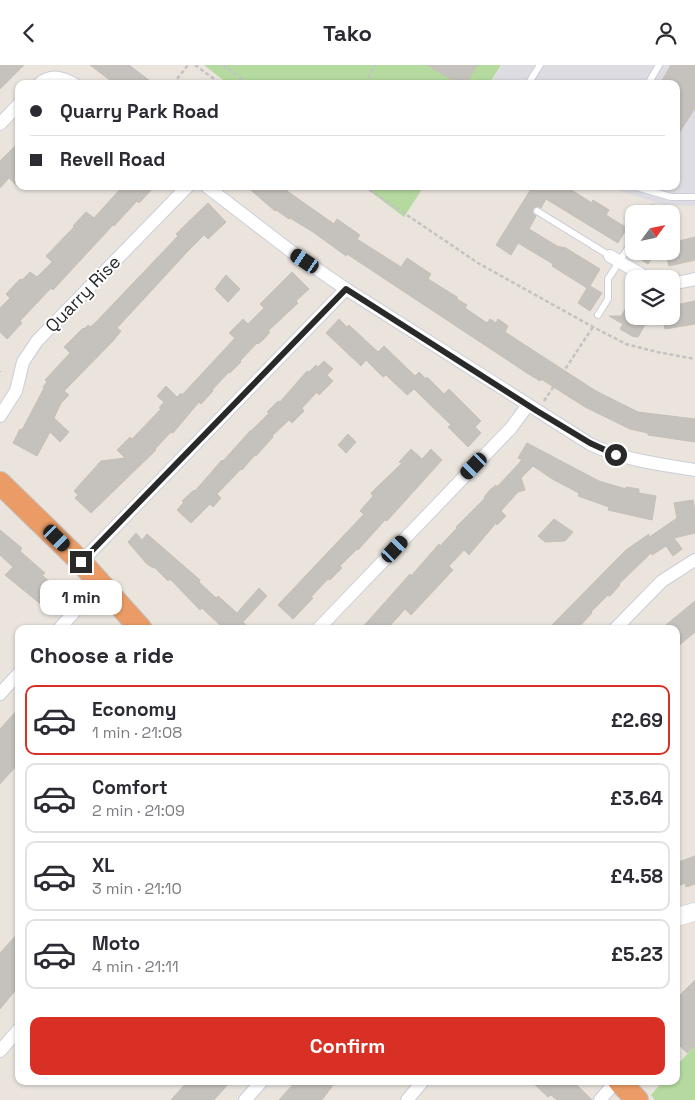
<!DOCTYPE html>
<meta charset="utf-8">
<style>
body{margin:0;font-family:"Space Grotesk",sans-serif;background:#f2f2f3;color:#2b2b33;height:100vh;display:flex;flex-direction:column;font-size:19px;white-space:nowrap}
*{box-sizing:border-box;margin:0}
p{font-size:16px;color:#7c7c81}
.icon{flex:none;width:28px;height:28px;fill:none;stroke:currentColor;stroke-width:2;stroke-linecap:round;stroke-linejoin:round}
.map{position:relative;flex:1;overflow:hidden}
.details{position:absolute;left:15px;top:560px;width:665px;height:460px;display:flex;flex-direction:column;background:#fff;border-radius:10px;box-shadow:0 1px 4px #0004}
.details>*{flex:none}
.hud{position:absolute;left:15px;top:15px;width:665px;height:110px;border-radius:10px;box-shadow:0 1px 4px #0004;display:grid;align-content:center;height:110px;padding:0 15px;background:#fff}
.needle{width:32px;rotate:57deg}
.controls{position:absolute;left:625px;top:140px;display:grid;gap:10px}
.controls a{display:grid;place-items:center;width:55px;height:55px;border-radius:10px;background:#fff;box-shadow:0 1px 4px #0004;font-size:25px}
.end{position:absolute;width:22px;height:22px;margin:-11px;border:6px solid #292929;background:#fff;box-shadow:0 0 0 2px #fff}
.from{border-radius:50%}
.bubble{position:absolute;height:35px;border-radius:10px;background:#fff;box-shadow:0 1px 4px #0004;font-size:16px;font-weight:700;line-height:35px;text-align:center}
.car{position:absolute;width:15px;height:30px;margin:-15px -8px;border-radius:6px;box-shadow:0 0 4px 1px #0007;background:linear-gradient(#222 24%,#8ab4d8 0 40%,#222 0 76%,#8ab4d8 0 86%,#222 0)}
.hud b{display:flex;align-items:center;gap:18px;height:48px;font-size:19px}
.hud b+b{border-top:1px solid #e1e1e2}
.hud i{width:12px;height:12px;background:#2b2b33}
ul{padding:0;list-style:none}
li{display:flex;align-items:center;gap:15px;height:70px;margin:0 10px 8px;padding:0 5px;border:2px solid #e1e1e2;border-radius:10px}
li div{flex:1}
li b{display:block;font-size:19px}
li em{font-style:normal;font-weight:700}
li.current{border-color:#d93025}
li>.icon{width:45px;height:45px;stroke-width:1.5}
h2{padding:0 15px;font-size:22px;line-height:60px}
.cta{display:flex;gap:10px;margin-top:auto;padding:10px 15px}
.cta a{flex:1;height:58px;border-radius:10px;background:#d93025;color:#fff;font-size:20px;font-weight:700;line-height:58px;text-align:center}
header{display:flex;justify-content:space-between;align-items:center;height:65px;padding:0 15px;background:#fff;font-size:22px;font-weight:700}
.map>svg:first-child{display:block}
.industrial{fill:#dedce3}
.green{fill:#b5da9f}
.building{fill:#c5c1bc;stroke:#c5bfb7}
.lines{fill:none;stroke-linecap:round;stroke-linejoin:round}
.lane-casing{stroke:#cbced9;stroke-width:8}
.street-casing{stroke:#cbced9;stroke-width:14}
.secondary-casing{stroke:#cbced9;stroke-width:19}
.highway-casing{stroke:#c3c3c3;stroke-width:24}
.path{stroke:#c3c3c3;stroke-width:2.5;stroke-dasharray:4 2.5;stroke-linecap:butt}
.lane{stroke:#fff;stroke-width:6}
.street{stroke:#fff;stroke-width:12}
.secondary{stroke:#fff;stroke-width:18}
.highway{stroke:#eb9c66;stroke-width:22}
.route{stroke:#292929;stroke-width:6}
.labels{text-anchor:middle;stroke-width:4;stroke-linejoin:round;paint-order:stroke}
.street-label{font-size:18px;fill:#292929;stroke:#fff}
</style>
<header><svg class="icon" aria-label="back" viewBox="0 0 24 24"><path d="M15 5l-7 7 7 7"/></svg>Tako<svg class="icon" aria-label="person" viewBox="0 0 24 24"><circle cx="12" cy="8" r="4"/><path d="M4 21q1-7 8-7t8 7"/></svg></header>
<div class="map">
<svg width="695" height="1035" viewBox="0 0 695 1035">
<rect width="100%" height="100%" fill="#eae4dd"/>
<path class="industrial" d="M502 0H695V141L663 140 605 121H676V19H490Z"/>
<path class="green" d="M204 0H501L489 19H228Z
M363 121H424L404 152Z
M695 981V1035H655L651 1030 663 1016H676V1001Z"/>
<path class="building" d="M0 0H24L0 24Z
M90 0H129L154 19H115Z
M427 0H477L466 19H459Z
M671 0H695V43L676 73V48L681 40 676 37V19H660Z
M19 77V123L9 113 0 123V96Z
M123 121H155L139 138 137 136 114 161 113 160 53 225 51 223 20 256 22 258 7 274 0 267V243L10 233 6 229 20 214 22 215 30 207 37 212 52 197 46 191 74 162 73 161 86 147 94 153Z
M246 121H291L287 126 334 159 337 154 360 170 357 174 401 202 407 193 431 209 428 214 457 232V234L467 240 465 243 487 258 490 254 496 258 498 254 508 261 505 267 596 326 638 347 695 354V377L648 370V368L630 364 585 342 541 314 540 316 527 308 347 189 346 191 313 167 290 153 289 154 276 145 275 146Z
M526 121H565L592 138 593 135 609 145 606 150 627 163 618 178 546 134 541 143 537 141 533 144 532 148 536 151 529 164 557 181 564 183V182L600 204 590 221 602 228 590 246 578 238 587 223 552 201 553 199 518 178 511 190 496 180 531 124Z
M208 138 226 157 208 174 204 170 188 186 117 263 121 266 113 276 64 326 69 330 61 338 54 353 69 367 60 377 50 367 37 391 13 378 20 364 22 365 44 323 43 322 47 317 45 315 70 288 64 282 83 263 84 264 88 260 90 262 95 258 178 171 176 169Z
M695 172V195L669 201 665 186H671V178Z
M632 186H656L648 199 631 188Z
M292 207 309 224 296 236 298 238 268 266 270 267 264 274 258 279 257 278 240 296 241 297 230 308 229 307 212 325 213 326 201 339 199 337 173 368 171 367 155 384 156 385 91 448 75 433 78 430 74 426 101 396 125 393 117 385 130 372 132 374 161 344 159 343 164 337 157 331 166 321 177 332 181 328 182 330 235 273 229 268 243 254 248 259 264 243 260 239Z
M226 210 240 224 228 237 215 224Z
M634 231V251H650L638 272 632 271 620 264 623 259 609 251H621Z
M695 236V259L665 264 662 251H671V241Z
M339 254 347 262 349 260 378 287 384 281 415 311 419 307 426 314 427 312 444 329 449 324 481 356 475 362 481 368 468 382 448 362 451 360 414 324 407 330 386 310 383 312 366 295 361 301 326 268Z
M324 296 333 304 327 310 333 316 319 330 317 327 302 343 304 346 292 358 289 355 272 371 273 372 256 391 255 390 242 405 241 404 217 429 221 433 213 442 210 439 191 458 177 445 184 437 182 436 194 425 195 426 222 395 223 396 250 366H251L269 348 267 347 278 336 280 337 307 306 309 307 316 300 318 302Z
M348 369 356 377 346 388 338 380Z
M527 378 599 416 626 424V422L639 424V428L656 431 652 455 608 445 609 442 578 431 579 428 554 415 533 401 521 413 525 425 518 427 501 446 506 451 497 460 496 458 469 490 464 485 449 501 453 505 411 550 405 544 387 564H361L410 509 411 511 439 479 440 481 457 463 456 462 485 433 484 432 490 425 496 420 497 422 522 395 518 393Z
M411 384 422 394 431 384 442 395 387 456 385 455 358 485 357 484 340 501 342 503 330 515 328 514 311 532 313 533 293 554 278 540 364 449 360 446 373 431 371 428 402 398 399 397Z
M693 435 695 447V468L674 473 682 484 673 491 666 481 652 490 651 488 619 519 620 520 610 531 608 530 591 547 592 548 577 564H548L626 485 649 469 648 473 677 453 674 438Z
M554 454 573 467 565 476 545 477 538 471Z
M0 465 22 483 20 486 45 508 42 510 62 528 48 545 5 510 13 502 0 490Z
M136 468 142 475 147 469 200 515 199 517 216 533 218 531 237 548 259 523 267 531 243 557 250 564H224L202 543 200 545 170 514 168 516 154 502 153 503 146 498 128 477Z
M695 536V567L676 583V564H661Z
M19 643V698L0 719V664Z
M695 791V819L686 822 685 818 676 822V798Z
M19 867V921L0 944V888Z
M695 915V981L687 988 676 977V934Z
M188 1016H231L214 1035H171Z
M296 1016H336L322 1035H279Z
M531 1016H573L592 1035H557L551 1030 548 1032Z"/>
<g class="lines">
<defs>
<path id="lane" d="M528 19 540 0
M648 19 659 0
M633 121 671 132H695
M537 146 610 191
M650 149 653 143
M598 250 608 234V214L634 174"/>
<path id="street" d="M39 19C51 9 62 12 74 19
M0 59 19 39
M206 121 292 187 346 224 590 379C623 395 659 399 695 405
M610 191 649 214
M671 219 695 214
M0 351 16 326 23 297 37 276 188 121
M81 497 346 224
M59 564 99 519
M318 564 511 363 528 340
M615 564 662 516 695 495
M0 629 19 608
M0 986 19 964
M245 1035 262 1016
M407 1035 423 1016
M600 1035 616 1016"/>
<path id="secondary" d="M676 852 695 847"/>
<path id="highway" d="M0 418 81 497 141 564
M619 1016 637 1035"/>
</defs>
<use href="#lane" class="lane-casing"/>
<use href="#street" class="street-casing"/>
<use href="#secondary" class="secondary-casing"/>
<use href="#highway" class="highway-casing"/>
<path class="path" d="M195 0 221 19
M223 0 248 19
M173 19 188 0
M365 19 375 0
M364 121 478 198 593 262 626 279 657 287 695 294
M0 306V307
M544 336 593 262"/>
<use href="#lane" class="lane"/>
<use href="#street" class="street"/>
<use href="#secondary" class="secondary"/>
<use href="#highway" class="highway"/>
</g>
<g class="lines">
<path class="route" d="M81 497 346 224 537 346 590 378 616 390"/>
</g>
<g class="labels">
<g class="street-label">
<text transform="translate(83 229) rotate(-46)" y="6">Quarry Rise</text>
</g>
</g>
</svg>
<div class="controls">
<a><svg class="needle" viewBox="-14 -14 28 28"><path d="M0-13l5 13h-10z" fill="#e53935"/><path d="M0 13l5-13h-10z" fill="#7c7c81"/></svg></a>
<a><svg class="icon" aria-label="layers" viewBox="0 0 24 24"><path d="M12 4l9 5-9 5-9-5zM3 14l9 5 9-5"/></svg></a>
</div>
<i class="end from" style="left:616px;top:390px"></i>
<i class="end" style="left:81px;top:497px"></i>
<div class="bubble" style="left:40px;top:515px;width:82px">1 min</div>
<i class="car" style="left:305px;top:196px;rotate:304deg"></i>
<i class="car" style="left:474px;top:401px;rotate:224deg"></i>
<i class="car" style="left:57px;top:473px;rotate:135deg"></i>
<i class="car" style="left:395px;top:484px;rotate:43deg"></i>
<div class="hud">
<b><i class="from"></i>Quarry Park Road</b>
<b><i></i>Revell Road</b>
</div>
<section class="details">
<h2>Choose a ride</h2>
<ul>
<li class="current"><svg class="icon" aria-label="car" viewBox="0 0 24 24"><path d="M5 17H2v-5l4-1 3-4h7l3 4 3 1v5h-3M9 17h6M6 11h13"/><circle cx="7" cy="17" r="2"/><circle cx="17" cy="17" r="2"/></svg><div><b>Economy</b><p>1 min · 21:08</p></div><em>£2.69</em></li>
<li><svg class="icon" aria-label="car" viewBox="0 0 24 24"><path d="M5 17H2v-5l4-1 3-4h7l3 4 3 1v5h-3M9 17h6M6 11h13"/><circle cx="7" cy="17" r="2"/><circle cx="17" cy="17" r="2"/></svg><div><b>Comfort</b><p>2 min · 21:09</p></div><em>£3.64</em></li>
<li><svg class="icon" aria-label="car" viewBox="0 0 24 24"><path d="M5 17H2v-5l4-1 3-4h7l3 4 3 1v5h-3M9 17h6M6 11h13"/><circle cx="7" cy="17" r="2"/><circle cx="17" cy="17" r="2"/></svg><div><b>XL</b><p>3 min · 21:10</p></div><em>£4.58</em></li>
<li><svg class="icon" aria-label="car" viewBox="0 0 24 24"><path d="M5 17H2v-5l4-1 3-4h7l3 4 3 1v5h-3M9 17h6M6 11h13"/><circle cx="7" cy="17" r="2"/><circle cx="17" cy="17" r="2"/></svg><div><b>Moto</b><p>4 min · 21:11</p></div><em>£5.23</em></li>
</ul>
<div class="cta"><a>Confirm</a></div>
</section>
</div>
